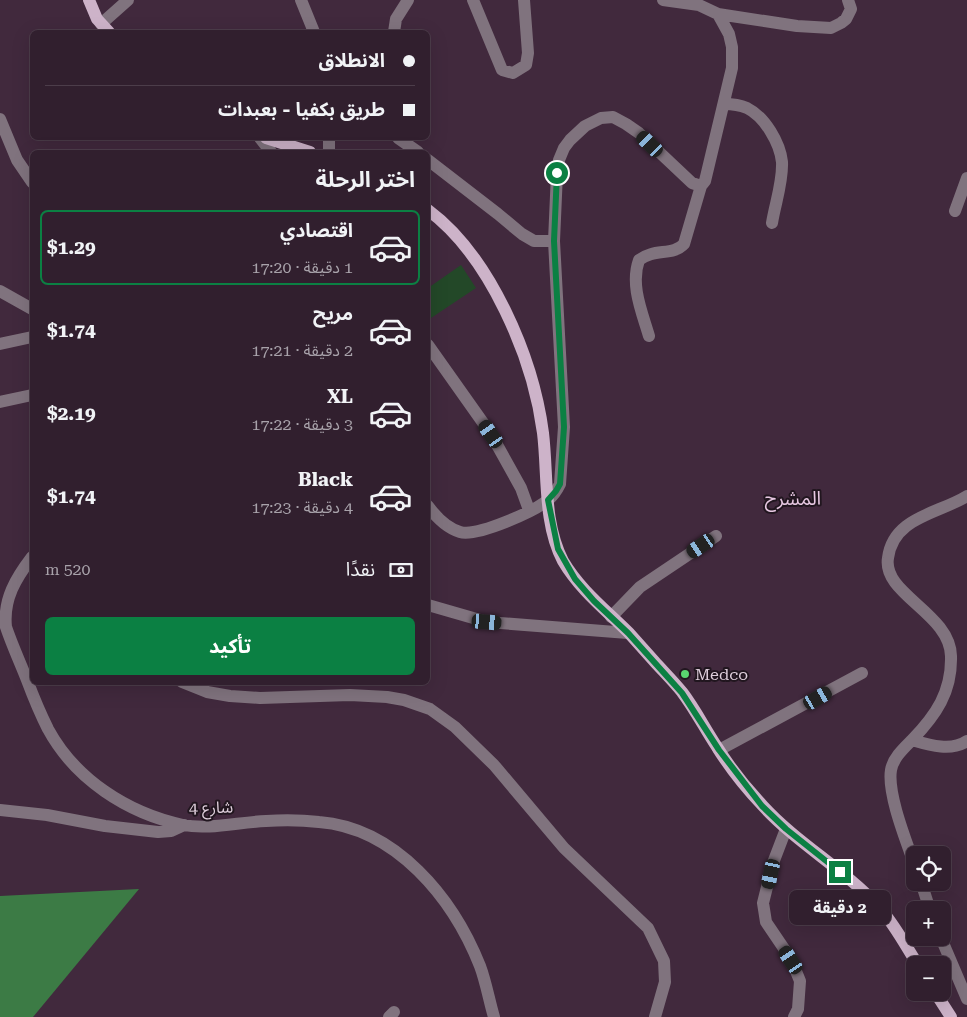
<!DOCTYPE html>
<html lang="ar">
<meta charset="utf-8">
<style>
body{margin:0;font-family:"Roboto Serif","Noto Sans Arabic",serif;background:#392736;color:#f1f3f6;direction:rtl;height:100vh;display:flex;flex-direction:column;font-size:19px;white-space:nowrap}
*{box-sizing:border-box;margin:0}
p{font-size:16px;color:#a8a2aa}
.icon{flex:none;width:28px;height:28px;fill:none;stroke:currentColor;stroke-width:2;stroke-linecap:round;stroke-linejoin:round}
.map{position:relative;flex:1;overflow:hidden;direction:ltr}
.drawer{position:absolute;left:30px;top:150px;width:400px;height:535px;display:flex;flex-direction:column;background:#311f2e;border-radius:8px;box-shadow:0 5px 20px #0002,0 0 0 1px #4c3d4a;direction:rtl}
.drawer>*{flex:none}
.banner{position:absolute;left:30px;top:30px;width:400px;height:110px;border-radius:8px;box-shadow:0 5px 20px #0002,0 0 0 1px #4c3d4a;direction:rtl;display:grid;align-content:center;height:110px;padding:0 15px;background:#311f2e}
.controls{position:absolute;left:906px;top:846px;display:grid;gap:10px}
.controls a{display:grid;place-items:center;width:45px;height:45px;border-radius:8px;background:#311f2e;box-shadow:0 5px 20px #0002,0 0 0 1px #4c3d4a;font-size:25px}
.end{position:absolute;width:22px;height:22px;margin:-11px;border:6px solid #0b8043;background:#fff;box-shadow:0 0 0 2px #fff}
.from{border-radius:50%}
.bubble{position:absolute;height:35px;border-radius:8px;background:#311f2e;box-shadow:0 5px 20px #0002,0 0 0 1px #4c3d4a;font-size:16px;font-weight:700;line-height:35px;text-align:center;direction:rtl}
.car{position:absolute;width:15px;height:30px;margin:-15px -8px;border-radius:6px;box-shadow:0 0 4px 1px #0007;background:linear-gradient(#222 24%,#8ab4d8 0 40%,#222 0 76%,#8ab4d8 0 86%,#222 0)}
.banner b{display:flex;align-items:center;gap:18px;height:48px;font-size:19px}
.banner b+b{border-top:1px solid #4c3d4a}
.banner i{width:12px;height:12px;background:#f1f3f6}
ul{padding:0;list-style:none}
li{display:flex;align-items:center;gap:15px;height:75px;margin:0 10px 8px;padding:0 5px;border:2px solid transparent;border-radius:8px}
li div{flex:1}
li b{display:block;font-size:19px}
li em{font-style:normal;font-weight:700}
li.on{border-color:#0b8043}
li>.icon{width:45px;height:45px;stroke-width:1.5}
h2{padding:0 15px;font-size:22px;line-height:60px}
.pay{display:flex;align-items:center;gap:12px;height:55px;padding:0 15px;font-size:19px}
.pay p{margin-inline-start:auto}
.primary-button{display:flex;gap:10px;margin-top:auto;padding:10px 15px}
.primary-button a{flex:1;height:58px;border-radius:8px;background:#0b8043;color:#fff;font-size:20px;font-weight:700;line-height:58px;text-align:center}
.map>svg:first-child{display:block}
.green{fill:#234828}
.forest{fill:#3c7b45}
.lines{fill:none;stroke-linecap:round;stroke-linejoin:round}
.minor{stroke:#80737e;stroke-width:12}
.major{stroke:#cdb3c9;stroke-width:12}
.route{stroke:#0b8043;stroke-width:6}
.poi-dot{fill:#59d56f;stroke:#21161f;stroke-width:2}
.labels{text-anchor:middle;stroke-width:4;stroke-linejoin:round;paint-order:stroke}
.poi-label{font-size:16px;fill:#decedb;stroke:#21161f;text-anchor:start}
.street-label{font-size:16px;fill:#decedb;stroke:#21161f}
.quarter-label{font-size:19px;fill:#e7c8e2;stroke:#21161f}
</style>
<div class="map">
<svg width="967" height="1017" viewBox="0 0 967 1017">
<rect width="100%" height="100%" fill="#41293d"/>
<path class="green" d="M461 265 476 288 428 320V288Z"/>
<path class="forest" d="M139 889 33 1017H0V896Z"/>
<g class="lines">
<path class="minor" d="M301 0 314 32
M473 0 502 70 513 73 526 65 528 53 524 0
M718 14 797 26 831 28 841 23 846 19 851 9 848 0
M101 24 128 0
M394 32 396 19 408 0
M724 104C732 104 740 105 747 108 765 117 780 143 782 162 783 182 775 204 772 223
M0 119 17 160 32 182
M260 138 271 152
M398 138 418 152
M329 152V138
M428 160 498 214 522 234 534 241H554
M955 211 967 178
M0 291 32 309
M649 336C642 312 630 285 639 260 654 248 673 256 684 244L701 186
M0 344 32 337
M428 345 491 434 521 488 529 510
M0 402 32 395
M428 506C436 517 447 528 460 532 477 537 536 511 549 499 554 495 557 490 560 484L564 427 554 241 557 173 559 160 564 148 570 140 585 126 601 118 613 117 626 124 639 133 692 183 701 186 705 181 732 68V47L729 34 718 14 699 5 663 0
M32 557C16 578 3 599 6 627 12 645 20 662 27 680 33 696 40 713 48 729 75 779 127 813 183 825 209 830 239 822 266 821 283 820 301 820 319 822 396 828 453 898 480 966 486 982 489 1000 494 1017
M428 605 487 622 628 633
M611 617 640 587 716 536
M182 682 207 692 230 696 260 698 350 695 387 697 404 700 430 709 455 727 494 765 564 848 648 928 664 961 665 982 655 1017
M912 740C929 745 951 752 967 741
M719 750 862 673
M0 810 47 815 105 826 158 832 171 831 184 825
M786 829 773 863 763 903 766 922 791 959 800 981 798 1009 794 1017
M915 866C907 843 887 794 891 770 893 758 904 748 912 740 936 715 952 692 951 656 950 613 882 594 888 558 893 517 938 514 967 496
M921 882 930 910
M941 938 967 999
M389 1017 394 1012"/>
<path class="major" d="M89 0 97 19 109 32
M266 138 310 152
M428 210C490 256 533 357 543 433 548 474 543 523 563 561 580 590 606 610 629 633 637 642 646 652 654 661 663 671 673 681 682 692 695 709 705 729 717 747 730 768 746 788 763 806 798 844 844 869 879 907 895 925 905 945 918 965
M935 992 951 1017"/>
</g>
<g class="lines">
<path class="route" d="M557 173 554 241 564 427 560 484 556 491 548 500 558 549 575 579 594 601 628 633 682 693 719 750 762 806 786 829 840 872"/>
</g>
<circle class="poi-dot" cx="685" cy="674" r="5"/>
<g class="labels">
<g class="poi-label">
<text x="695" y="680">Medco</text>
</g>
<g class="street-label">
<text transform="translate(211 807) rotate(-1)" y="6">شارع 4</text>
</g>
<g class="quarter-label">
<text x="793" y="505">المشرح</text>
</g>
</g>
</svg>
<div class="controls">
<a><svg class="icon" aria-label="locate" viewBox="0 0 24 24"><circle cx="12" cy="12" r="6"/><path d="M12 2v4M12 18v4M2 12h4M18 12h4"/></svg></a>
<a>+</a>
<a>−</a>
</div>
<i class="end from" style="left:557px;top:173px"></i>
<i class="end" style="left:840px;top:872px"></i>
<div class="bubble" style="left:789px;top:890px;width:102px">2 دقيقة</div>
<i class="car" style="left:650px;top:144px;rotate:314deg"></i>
<i class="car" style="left:491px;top:434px;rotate:325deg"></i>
<i class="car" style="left:701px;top:546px;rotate:236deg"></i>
<i class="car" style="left:487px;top:622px;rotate:95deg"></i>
<i class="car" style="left:818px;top:698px;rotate:60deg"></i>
<i class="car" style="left:771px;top:874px;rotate:192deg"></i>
<i class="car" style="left:791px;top:960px;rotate:327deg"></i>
<div class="banner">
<b><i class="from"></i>الانطلاق</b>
<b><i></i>طريق بكفيا - بعبدات</b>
</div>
<section class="drawer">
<h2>اختر الرحلة</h2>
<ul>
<li class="on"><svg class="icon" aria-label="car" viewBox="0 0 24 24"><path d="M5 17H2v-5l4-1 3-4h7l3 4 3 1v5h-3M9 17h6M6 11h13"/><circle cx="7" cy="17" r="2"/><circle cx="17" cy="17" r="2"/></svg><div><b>اقتصادي</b><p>1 دقيقة · 17:20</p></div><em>$1.29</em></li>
<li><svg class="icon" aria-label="car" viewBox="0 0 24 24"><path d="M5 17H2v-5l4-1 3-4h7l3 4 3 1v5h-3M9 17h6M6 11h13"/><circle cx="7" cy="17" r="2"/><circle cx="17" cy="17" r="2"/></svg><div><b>مريح</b><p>2 دقيقة · 17:21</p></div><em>$1.74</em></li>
<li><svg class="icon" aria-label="car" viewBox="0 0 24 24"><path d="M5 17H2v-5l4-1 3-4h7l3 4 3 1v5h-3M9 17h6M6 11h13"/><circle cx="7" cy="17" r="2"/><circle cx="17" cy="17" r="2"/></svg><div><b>XL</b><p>3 دقيقة · 17:22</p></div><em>$2.19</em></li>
<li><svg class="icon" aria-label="car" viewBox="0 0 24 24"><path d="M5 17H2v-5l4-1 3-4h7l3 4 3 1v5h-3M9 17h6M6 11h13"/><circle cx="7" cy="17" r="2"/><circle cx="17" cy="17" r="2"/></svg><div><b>Black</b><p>4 دقيقة · 17:23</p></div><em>$1.74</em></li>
</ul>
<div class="pay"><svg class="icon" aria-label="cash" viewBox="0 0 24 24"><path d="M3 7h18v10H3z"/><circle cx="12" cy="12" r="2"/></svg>نقدًا<p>520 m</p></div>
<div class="primary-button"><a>تأكيد</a></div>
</section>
</div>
